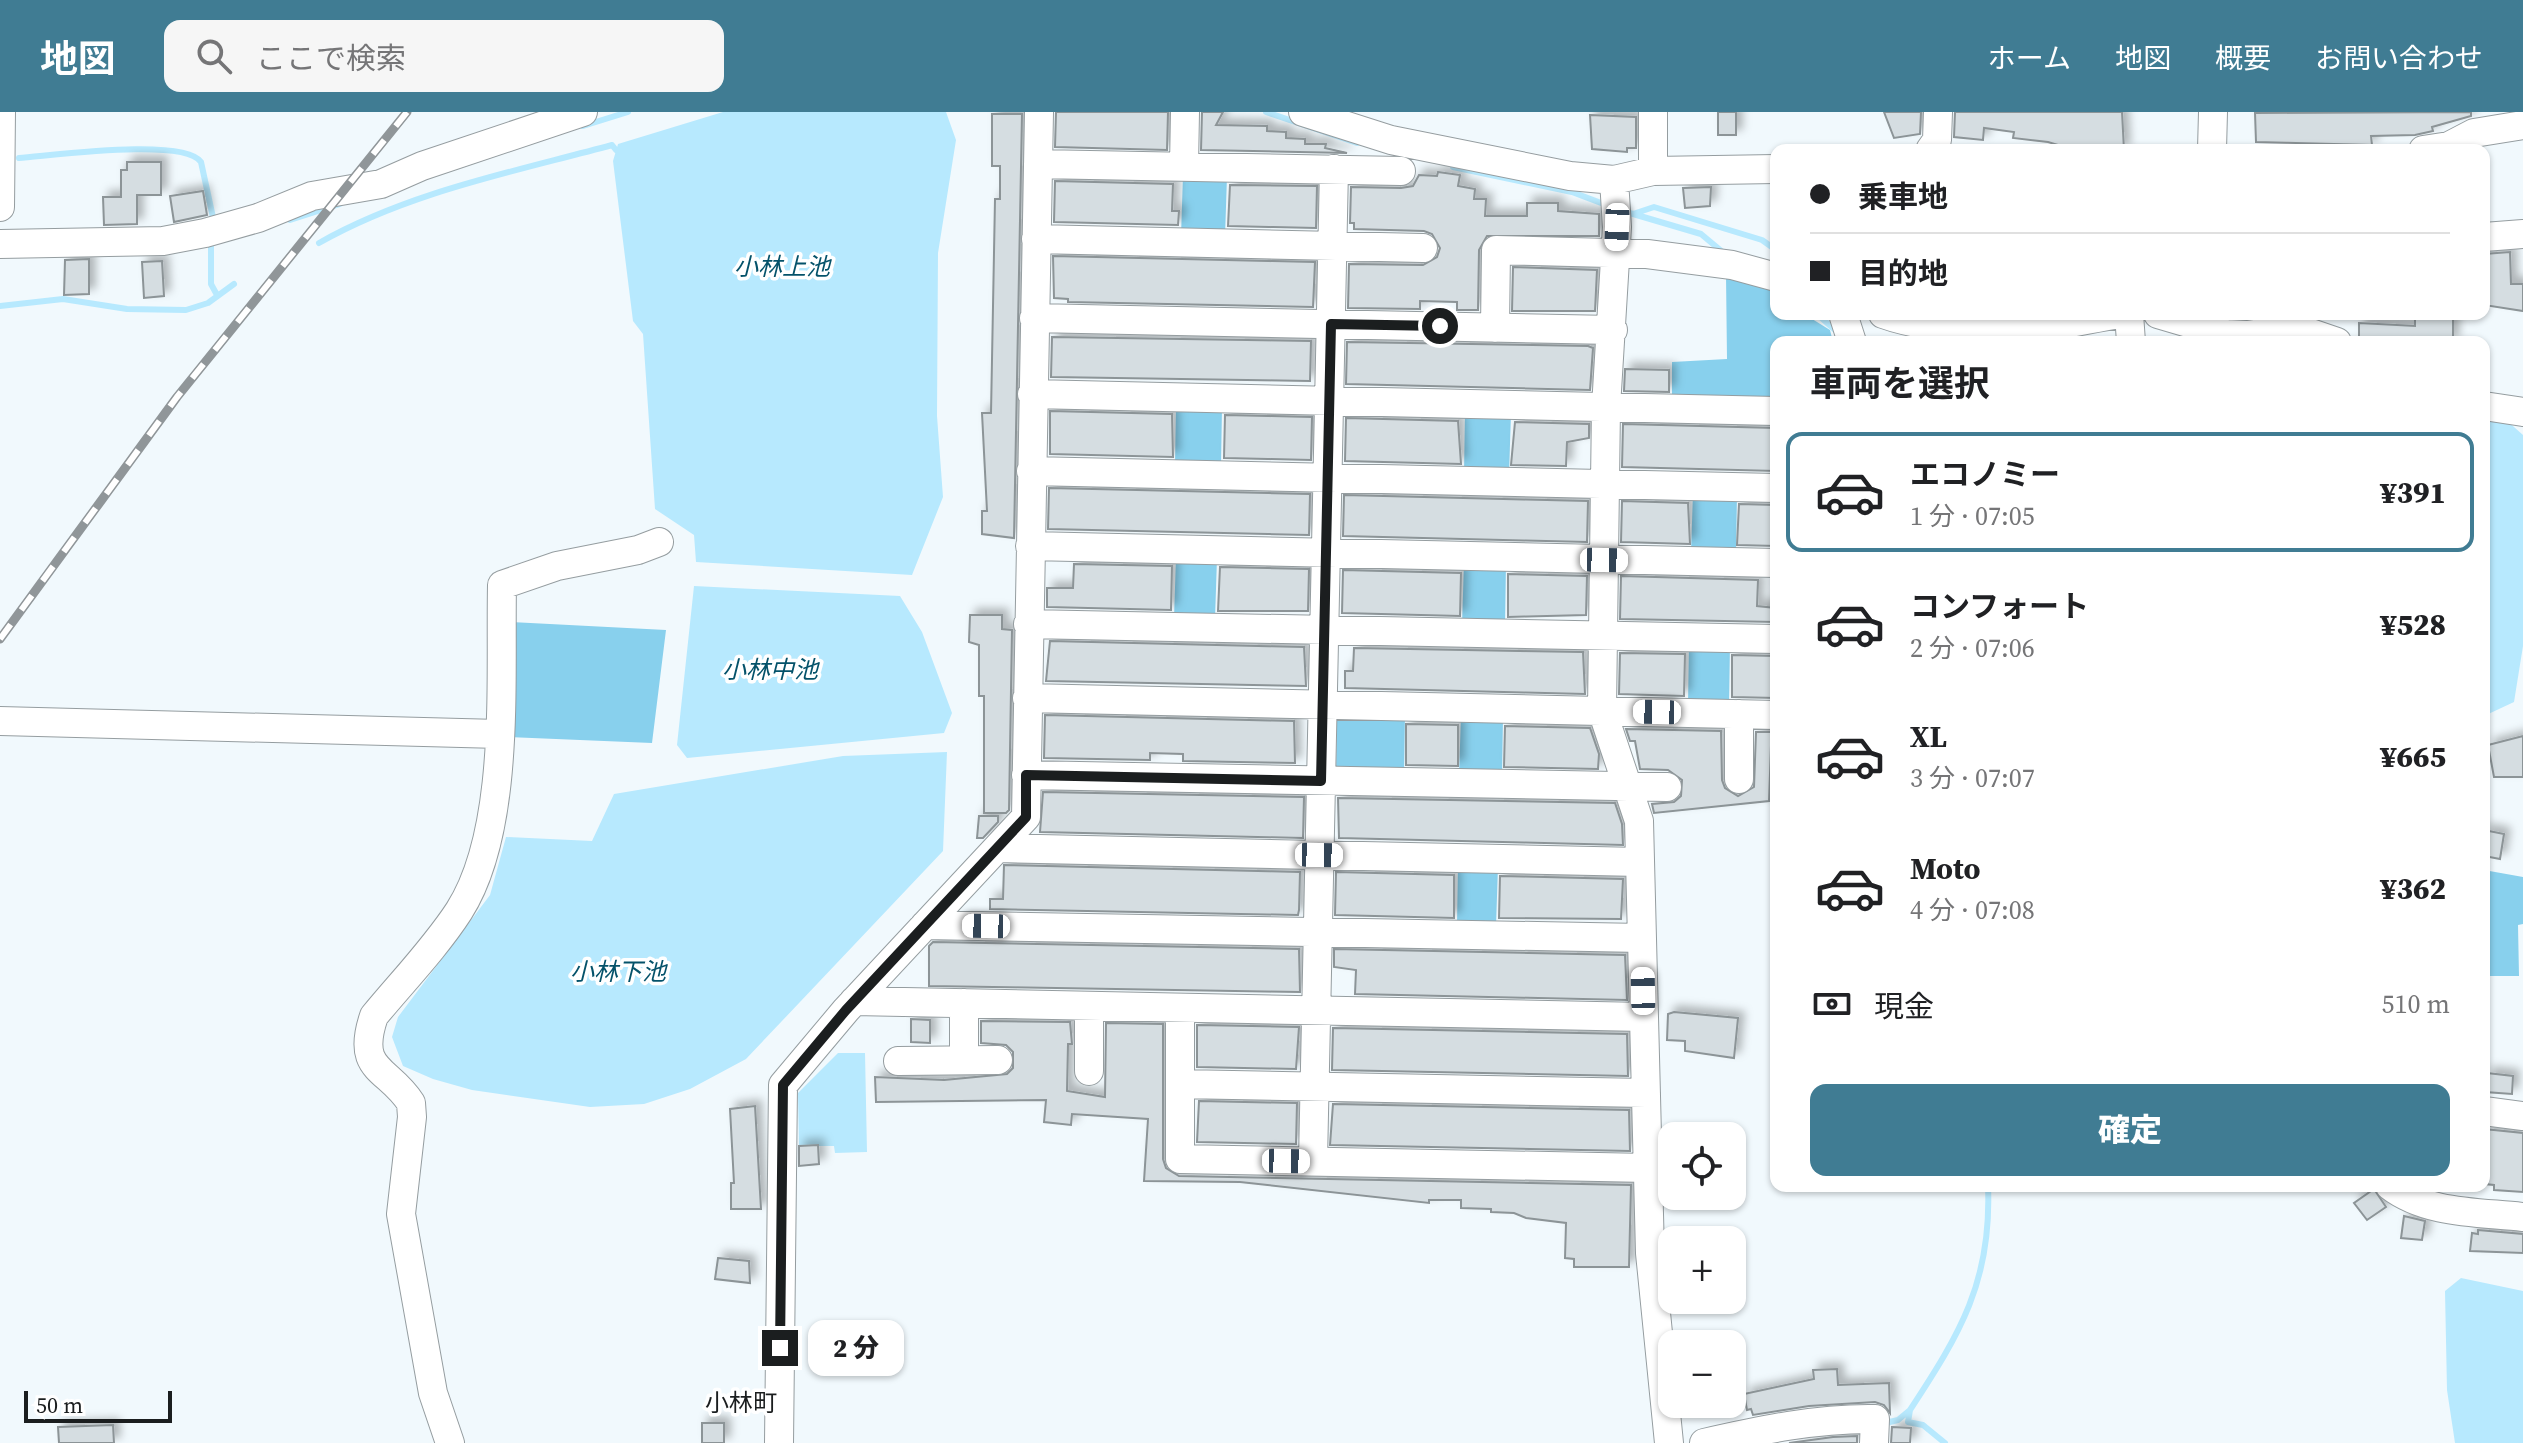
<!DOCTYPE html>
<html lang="ja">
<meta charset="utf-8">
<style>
body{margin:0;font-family:"Source Serif 4","Noto Sans JP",serif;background:#f6f6f6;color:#202124;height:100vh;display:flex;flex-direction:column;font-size:30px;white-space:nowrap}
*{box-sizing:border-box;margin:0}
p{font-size:26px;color:#757577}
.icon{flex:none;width:44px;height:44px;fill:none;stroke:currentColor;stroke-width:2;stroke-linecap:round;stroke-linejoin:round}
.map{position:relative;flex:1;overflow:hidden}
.sheet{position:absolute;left:1770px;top:224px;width:720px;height:856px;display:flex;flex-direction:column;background:#fff;border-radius:16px;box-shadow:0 2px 6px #0004}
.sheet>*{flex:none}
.hud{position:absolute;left:1770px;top:32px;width:720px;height:176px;border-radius:16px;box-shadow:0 2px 6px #0004;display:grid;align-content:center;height:176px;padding:0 40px;background:#fff}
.controls{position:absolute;left:1658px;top:1010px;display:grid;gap:16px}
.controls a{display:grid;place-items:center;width:88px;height:88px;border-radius:16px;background:#fff;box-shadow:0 2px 6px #0004;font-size:40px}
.scale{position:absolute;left:24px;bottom:20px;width:148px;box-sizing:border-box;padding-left:8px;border:4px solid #1b1e1f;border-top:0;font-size:22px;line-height:28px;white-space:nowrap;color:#1b1e1f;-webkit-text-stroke:6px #fff;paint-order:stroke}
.end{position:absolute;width:36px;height:36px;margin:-18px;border:10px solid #1b1e1f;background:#fff;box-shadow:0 0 0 4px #fff}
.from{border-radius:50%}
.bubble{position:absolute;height:56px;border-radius:16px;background:#fff;box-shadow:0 2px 6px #0004;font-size:26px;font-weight:800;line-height:56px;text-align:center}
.car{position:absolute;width:24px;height:48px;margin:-24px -12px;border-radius:10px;box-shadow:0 0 6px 2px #0007;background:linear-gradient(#fff 24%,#345 0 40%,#fff 0 76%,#345 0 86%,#fff 0)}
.hud b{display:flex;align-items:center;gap:28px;height:76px;font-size:30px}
.hud b+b{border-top:2px solid #e0e0e0}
.hud i{width:20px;height:20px;background:#202124}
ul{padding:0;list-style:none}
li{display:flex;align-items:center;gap:24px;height:120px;margin:0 16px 12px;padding:0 24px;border:4px solid transparent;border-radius:16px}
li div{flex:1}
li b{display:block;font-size:30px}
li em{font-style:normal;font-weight:800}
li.current{border-color:#407c93}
li>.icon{width:72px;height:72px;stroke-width:1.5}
h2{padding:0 40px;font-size:36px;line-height:96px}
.pay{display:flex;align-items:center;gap:20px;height:88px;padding:0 40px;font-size:30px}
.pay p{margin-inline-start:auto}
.cta{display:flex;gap:16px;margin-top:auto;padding:16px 40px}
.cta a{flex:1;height:92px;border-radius:16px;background:#407c93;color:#fff;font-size:32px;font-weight:800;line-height:92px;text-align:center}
header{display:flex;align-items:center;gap:48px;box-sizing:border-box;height:112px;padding:0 40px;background:#407c93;color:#fff}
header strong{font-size:38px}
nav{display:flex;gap:44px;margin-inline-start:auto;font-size:28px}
.search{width:560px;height:72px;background:#f6f6f6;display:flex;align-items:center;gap:20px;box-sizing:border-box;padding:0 28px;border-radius:16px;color:#757577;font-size:30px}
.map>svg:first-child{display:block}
.green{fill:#88d0ed}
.water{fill:#b7e9fe}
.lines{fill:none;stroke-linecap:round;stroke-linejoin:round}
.stream{stroke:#b7e9fe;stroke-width:6}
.building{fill:#d5dde1;stroke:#8c9497;stroke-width:2;filter:url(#shadow)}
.minor-casing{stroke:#959da0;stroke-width:30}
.minor{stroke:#fff;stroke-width:28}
.rail-casing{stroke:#909699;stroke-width:9}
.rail{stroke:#fff;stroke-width:6;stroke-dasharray:18;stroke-linecap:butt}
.route{stroke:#1b1e1f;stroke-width:10}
.labels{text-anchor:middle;stroke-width:7;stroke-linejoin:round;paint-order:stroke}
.water-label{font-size:24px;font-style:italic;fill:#04526a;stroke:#fff}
.neighbourhood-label{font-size:24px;fill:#1b1e1f;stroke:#fff}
</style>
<header>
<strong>地図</strong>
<div class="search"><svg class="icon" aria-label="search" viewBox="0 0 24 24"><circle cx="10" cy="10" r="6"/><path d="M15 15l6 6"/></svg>ここで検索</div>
<nav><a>ホーム</a><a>地図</a><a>概要</a><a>お問い合わせ</a></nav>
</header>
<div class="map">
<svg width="2523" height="1331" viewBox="0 0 2523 1331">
<defs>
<filter id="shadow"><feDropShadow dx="6" dy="-6" stdDeviation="4" flood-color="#0004"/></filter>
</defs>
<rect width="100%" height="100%" fill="#f1f9fd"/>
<path class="green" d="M1183 63 1227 64 1225 125 1181 124Z
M1726 163 1757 169 1776 183V202H1804L1830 218 1833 230H1776V291H1672V250L1727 247Z
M1176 294 1222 295 1221 354 1175 353Z
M1465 299 1511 301 1509 363 1464 362Z
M1693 380 1737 381 1736 442 1691 441Z
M1176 445 1217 446 1215 507 1174 506Z
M1464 450 1506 451 1505 514 1462 513Z
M511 510 666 518 652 631 506 625Z
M1689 531 1730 532 1729 594 1688 593Z
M1337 599 1405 601 1404 664 1336 662Z
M1461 603 1503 604 1502 665 1459 664Z
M1458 753 1498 754 1496 814 1457 813Z
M2484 758 2523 765V812L2518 813 2519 864H2484Z"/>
<path class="water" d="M723 0H946L956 28 938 141 937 304 943 385 912 463 696 450 694 423 655 397 643 222 633 209 613 49 618 32Z
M2484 305 2505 307 2523 323V534L2514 590 2484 604Z
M694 474 900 484 922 520 952 601 944 621 687 646 677 633Z
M947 640 943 739 746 947 690 977 644 992 590 995 472 978 433 967 403 954 392 925 398 905 490 783 506 725 592 729 614 682 843 644Z
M838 941H865L867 1040 835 1041 834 1034H799L798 981Z
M2461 1166 2523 1179V1331H2455L2447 1278 2445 1179Z"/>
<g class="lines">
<path class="stream" d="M1266 0 1357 31
M583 14 628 0
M19 46C50 44 184 25 201 50L214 110
M1453 55 1572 80 1609 94
M1623 99 1701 122 1725 142
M1633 102 1654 95 1762 128 1776 138
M290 108 340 92
M211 128V172L217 183
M319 131C409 80 513 60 612 33L616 38
M0 194 63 187 127 197 186 198 208 191 234 172
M1817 202 1835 218
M1910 1298 1908 1310 1923 1313 1945 1331
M1881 1312 1898 1308 1910 1298C1960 1222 1992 1169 1988 1074"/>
</g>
<path class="building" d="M1056 0H1168L1167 38 1055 35Z
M1202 0H1223L1216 13 1267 14V19L1286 20V26L1305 27V32H1326L1325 36 1347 41 1201 38Z
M1718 0H1736V23H1718Z
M1884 0H1921L1920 22 1894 26Z
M1955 0H2122L2124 38H2058V33L2048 30 2013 26 2014 20 1984 16 1983 28 1954 25Z
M2471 0V4L2432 15 2433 19 2415 23 2371 24 2372 33 2256 30 2255 1Z
M992 2H1022L1014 426 982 422V399H987L982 301H991L995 87H1000V54H992Z
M1590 3 1636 5V36H1627V40L1592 37Z
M127 50H161V83H137V112L104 113 103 85H121V58H127Z
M1438 60 1460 63 1458 74 1475 77 1474 87H1486L1485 104H1527V91H1558V99L1599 102V124H1487L1479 138 1478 198H1457V190L1420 189V197L1348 196 1349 152 1423 153 1437 145 1440 136 1432 122 1424 119 1354 117V111H1350L1351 75 1401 76 1413 74 1419 63 1437 64Z
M1055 69 1173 72 1172 99H1179L1178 113 1054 110Z
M1230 73 1317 74 1316 116 1228 114Z
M1711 75 1710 94 1685 96 1683 76Z
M203 79 207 103 174 110 170 84Z
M2510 140 2511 172H2523V199L2484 193V142Z
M1053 144 1315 150 1313 195 1068 190V187L1054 186Z
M89 147V182L64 183 65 148Z
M162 149 164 184 144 186 142 150Z
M1513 155 1597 158 1595 199H1512Z
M2415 207H2453V230L2359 229V211L2415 214Z
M1052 225 1311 229 1310 269 1051 265Z
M1347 230 1588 234 1593 236 1590 278 1346 272Z
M1625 257 1669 258V280L1624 279Z
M1050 299 1172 302 1173 345 1050 342Z
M1225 303 1312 305 1311 348 1224 346Z
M1346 306 1458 309 1461 352 1345 349Z
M1515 310 1589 312V326L1567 330 1566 354 1511 353Z
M1623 312 1776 316V359L1622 355Z
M1049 376 1310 382 1309 423 1048 417Z
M1344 383 1588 389 1587 430 1343 424Z
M1622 389 1688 391 1690 432 1621 430Z
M1739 392 1776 393V434L1737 433Z
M1074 452 1172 454 1171 498 1047 495V476H1073Z
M1220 455 1309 457 1308 499H1218Z
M1343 458 1461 461 1460 504 1342 501Z
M1508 462 1587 464 1586 503 1508 505Z
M1621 464 1758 468 1757 494 1776 496V510L1620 507Z
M970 503H1002V517L1012 518 1009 698 1006 701H984V584H979V533L969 530Z
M1050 529 1304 535 1306 574 1046 569Z
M1354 536 1583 540 1585 582 1345 576V559H1353Z
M1620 541 1685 542 1684 584 1619 582Z
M1732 543 1776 544V586L1732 585Z
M1045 603 1294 609 1295 651 1183 649V642L1150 641V648L1044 646Z
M1406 612 1458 613V654L1406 653Z
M1505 614 1590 616 1599 642 1598 657 1504 655Z
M1626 617 1721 619 1722 668 1725 676 1738 684 1754 675 1756 620H1776V634H1771L1769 689 1654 701 1652 692 1674 690 1681 684 1682 668 1668 658 1640 657 1635 629H1630Z
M2523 624V665H2494L2488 633Z
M1043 680 1304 685 1303 726 1040 720Z
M1338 686 1615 691 1622 712 1623 733 1339 726Z
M979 704H998V710L983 726H977Z
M2484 718 2504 722 2500 747 2484 744Z
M1004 753 1300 760 1299 798 1298 803 990 797V787H1003Z
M1336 760 1454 763V806L1335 803Z
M1500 764 1623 767 1621 807 1499 806Z
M933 830 1299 837 1300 880 929 874V834Z
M1334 837 1625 843 1627 888 1355 882 1356 858 1334 855Z
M1674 900 1738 906 1734 946 1685 939V929L1667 928 1668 902Z
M911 907 930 908V931L911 930Z
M981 909 1070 910 1072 932H1068L1067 979 1105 985 1106 911 1163 912V1047L1166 1056 1179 1064 1631 1073 1629 1155H1574V1147L1565 1146 1566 1111 1526 1106 1514 1101 1491 1100V1097L1461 1096V1088H1429V1091L1240 1070 1144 1069 1148 1007 1072 1002 1071 1013 1044 1010 1046 988 876 990 875 965 944 968 1007 962 1013 956V940L1006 933 981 931Z
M1197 913 1299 915 1296 957 1197 955Z
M1333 916 1627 922 1628 964 1332 958Z
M2487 961 2513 964 2512 982 2485 980Z
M1199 989 1297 991 1296 1032 1197 1030Z
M1333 992 1629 998 1630 1039 1330 1033Z
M755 994 761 1097H731V1071H734L730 997Z
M2484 1017 2523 1021V1080L2494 1078V1073L2484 1072Z
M818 1033 819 1052 799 1054V1034Z
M2374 1077 2386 1095 2367 1108 2354 1091Z
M2404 1104 2425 1109 2422 1128 2401 1126Z
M2478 1118 2523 1122V1141L2470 1139 2472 1121 2478 1122Z
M718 1146 749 1149 750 1171 715 1167Z
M1837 1257 1838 1273 1889 1271 1890 1301 1884 1293 1875 1290 1809 1294 1753 1303 1751 1297 1747 1298 1744 1282 1814 1267 1813 1258Z
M702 1311H724V1331H702Z
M113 1313 114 1331H59L58 1315Z
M1892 1315 1911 1316 1910 1331H1891Z
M1857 1324V1331H1789L1833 1325Z"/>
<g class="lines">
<defs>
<path id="minor" d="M1303 0 1391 28 1570 64 1614 68 1653 59 1776 57
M1653 0V59
M1930 38 1937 28 1938 0
M2212 38 2213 0
M2423 38 2449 34 2474 21 2523 13
M1038 52 1401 59
M1184 54 1185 0
M1614 68 1617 115 1606 295 1602 598 1639 709 1650 1141 1669 1331
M0 95 1 0
M2484 125 2523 122
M1036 127 1423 136
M0 132 163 129 205 121 258 106 312 84 381 72 422 54 583 0
M1843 202 1852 230
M1883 202C1933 220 1994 219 2048 214 2072 212 2096 205 2121 202
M2129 202 2131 230
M2158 202 2226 222 2247 223 2296 216 2337 230
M1034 206 1613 218
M1495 216 1496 138 1647 142 1732 153 1776 165
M1032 282 1776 299
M2484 294 2523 300
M1031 359 1776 376
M1030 434 1776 451
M1028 512 1776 527
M1027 586 1776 603
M0 609 499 622
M1026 663 1667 675
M1739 667V602
M998 736 1640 750
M925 813 1642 826
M854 889 1644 905
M1089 894V959
M1180 896V1047L1648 1056
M964 948V891
M898 949 998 948
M1180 972 1646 981
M2484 999 2523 1004
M1313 1049 1334 57
M2390 1074C2426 1102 2479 1100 2523 1105
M450 1331 433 1281 401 1102 412 1005 411 991C388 955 355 960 374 904 402 870 435 836 459 799 511 718 500 567 502 473L557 454 638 438 659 430
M779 1331 783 973 846 898 1026 705 1039 0
M1704 1331C1761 1318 1817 1306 1875 1307L1874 1331"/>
</defs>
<use href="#minor" class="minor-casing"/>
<use href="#minor" class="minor"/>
<defs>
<path id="rail" d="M0 527 177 285 407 0"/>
</defs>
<use href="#rail" class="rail-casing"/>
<use href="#rail" class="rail"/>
</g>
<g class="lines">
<path class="route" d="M780 1236 783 973 846 898 1026 705V663L1321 669 1331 212 1440 214"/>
</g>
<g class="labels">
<g class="water-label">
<text x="782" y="163">小林上池</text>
<text x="770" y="566">小林中池</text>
<text x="618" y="868">小林下池</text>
</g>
<g class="neighbourhood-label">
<text x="741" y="1299">小林町</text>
</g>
</g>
</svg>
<div class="controls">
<a><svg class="icon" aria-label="locate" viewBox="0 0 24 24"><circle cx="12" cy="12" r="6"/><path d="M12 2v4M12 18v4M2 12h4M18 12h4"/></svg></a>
<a>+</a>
<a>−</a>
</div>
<div class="scale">50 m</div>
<i class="end from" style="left:1440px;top:214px"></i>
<i class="end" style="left:780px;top:1236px"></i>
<div class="bubble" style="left:808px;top:1208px;width:96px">2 分</div>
<i class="car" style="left:1617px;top:115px;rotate:182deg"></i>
<i class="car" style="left:1604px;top:448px;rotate:91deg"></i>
<i class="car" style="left:1657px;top:600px;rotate:271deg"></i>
<i class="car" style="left:1319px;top:743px;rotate:91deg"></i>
<i class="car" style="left:986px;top:814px;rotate:271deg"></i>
<i class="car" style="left:1643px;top:879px;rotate:359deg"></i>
<i class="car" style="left:1286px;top:1049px;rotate:91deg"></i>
<div class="hud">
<b><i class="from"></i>乗車地</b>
<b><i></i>目的地</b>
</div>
<section class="sheet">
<h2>車両を選択</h2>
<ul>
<li class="current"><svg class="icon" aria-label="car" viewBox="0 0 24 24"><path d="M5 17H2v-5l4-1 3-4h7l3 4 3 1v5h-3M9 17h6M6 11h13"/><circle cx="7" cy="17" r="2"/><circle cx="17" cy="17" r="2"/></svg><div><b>エコノミー</b><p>1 分 · 07:05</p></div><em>¥391</em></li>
<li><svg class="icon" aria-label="car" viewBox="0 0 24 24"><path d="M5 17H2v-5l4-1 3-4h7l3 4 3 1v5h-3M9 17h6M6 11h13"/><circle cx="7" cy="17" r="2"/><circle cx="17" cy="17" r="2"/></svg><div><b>コンフォート</b><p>2 分 · 07:06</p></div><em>¥528</em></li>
<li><svg class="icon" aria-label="car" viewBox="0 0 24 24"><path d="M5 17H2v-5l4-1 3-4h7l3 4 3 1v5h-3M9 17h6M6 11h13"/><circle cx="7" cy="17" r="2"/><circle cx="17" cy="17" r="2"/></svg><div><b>XL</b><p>3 分 · 07:07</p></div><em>¥665</em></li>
<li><svg class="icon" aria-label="car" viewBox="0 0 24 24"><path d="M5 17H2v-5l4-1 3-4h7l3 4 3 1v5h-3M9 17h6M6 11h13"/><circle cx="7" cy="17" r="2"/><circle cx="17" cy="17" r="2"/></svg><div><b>Moto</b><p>4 分 · 07:08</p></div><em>¥362</em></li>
</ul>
<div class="pay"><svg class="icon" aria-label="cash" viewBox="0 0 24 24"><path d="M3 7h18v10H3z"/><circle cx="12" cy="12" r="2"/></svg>現金<p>510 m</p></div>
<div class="cta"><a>確定</a></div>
</section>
</div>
